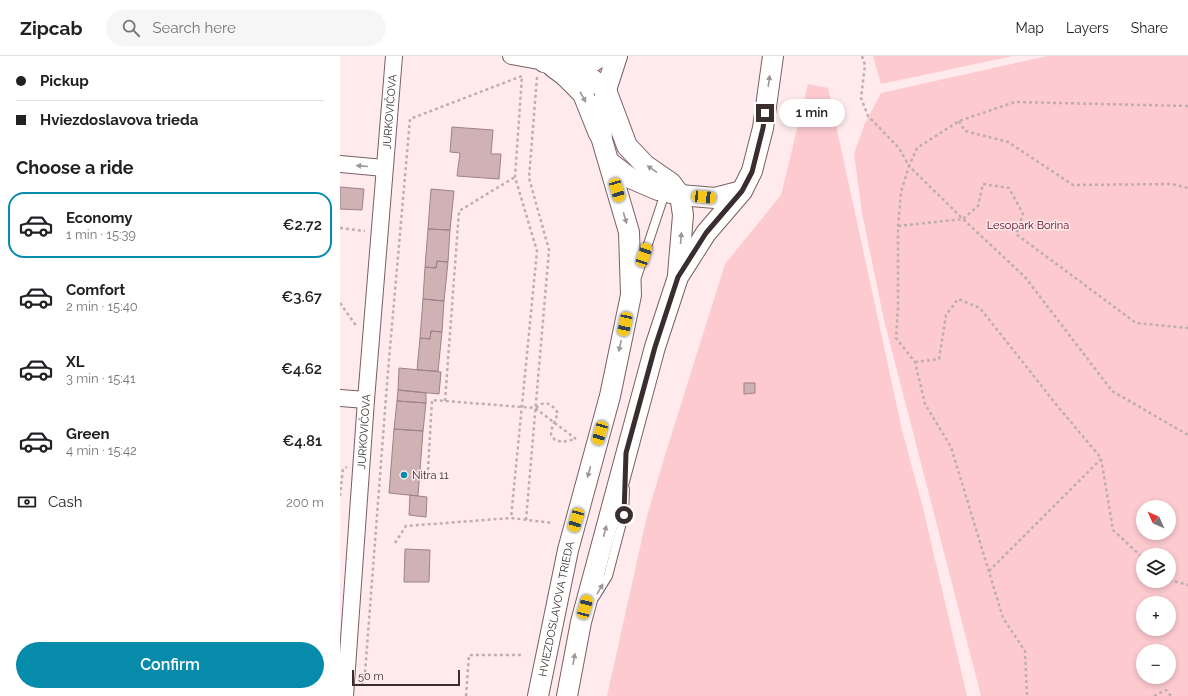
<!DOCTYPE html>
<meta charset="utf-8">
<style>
body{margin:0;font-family:Raleway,sans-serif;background:#f6f6f6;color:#202124;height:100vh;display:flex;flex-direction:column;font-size:15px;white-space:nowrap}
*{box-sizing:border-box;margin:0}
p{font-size:13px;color:#757577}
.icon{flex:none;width:22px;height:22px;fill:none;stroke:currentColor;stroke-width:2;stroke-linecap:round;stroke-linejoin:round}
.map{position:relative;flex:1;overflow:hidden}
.side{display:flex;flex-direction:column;background:#fff;width:340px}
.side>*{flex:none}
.guide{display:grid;align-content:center;height:88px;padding:0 16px;background:#fff}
.needle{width:26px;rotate:315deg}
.buttons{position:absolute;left:796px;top:444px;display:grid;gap:8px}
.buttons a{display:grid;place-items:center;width:40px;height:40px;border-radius:50%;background:#fff;box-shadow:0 2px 6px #0003;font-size:20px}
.scale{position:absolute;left:12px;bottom:10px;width:108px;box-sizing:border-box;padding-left:4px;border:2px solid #392d2e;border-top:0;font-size:11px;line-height:14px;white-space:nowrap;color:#392d2e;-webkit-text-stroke:3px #ffebed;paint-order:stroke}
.end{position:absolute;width:18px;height:18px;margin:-9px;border:5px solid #392d2e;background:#fff;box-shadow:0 0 0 2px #fff}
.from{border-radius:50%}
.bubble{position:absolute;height:28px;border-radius:14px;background:#fff;box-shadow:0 2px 6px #0003;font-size:13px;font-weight:600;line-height:28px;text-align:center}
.car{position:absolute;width:12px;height:24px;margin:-12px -6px;border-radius:5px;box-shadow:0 0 3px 1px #0007;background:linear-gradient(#f5c518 24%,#345 0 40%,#f5c518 0 76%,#345 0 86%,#f5c518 0)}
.guide b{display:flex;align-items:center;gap:14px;height:38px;font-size:15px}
.guide b+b{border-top:1px solid #e0e0e0}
.guide i{width:10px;height:10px;background:#202124}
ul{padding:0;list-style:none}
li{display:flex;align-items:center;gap:12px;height:66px;margin:0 8px 6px;padding:0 8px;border:2px solid transparent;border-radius:16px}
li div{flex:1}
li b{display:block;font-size:15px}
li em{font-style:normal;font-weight:600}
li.on{border-color:#068bab}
li>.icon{width:36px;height:36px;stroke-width:1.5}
h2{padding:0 16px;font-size:18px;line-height:48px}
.pay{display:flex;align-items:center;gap:10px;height:44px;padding:0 16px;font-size:15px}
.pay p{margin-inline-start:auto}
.cta{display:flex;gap:8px;margin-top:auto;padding:8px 16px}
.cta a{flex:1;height:46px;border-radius:24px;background:#068bab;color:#fff;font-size:16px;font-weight:600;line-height:46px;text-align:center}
header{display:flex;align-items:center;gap:24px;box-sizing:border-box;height:56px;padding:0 20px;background:#fff;border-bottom:1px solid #e0e0e0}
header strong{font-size:19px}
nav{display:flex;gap:22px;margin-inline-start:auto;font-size:14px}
.search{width:280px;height:36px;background:#f6f6f6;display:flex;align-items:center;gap:10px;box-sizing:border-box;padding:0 14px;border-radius:22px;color:#757577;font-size:15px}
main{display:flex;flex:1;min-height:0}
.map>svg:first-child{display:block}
.green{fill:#fccacf;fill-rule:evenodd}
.building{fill:#d0b2b5;stroke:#9f8285}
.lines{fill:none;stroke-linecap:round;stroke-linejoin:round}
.service-casing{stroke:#7a5f62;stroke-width:10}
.minor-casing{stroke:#7a5f62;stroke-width:18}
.tertiary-casing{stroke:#7a5f62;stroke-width:22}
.path{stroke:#bfaeaf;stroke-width:2.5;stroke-dasharray:3 3;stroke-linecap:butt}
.service{stroke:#fff;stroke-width:8}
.minor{stroke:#fff;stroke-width:16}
.tertiary{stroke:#fff;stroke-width:20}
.oneway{fill:#9c9696}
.route{stroke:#392d2e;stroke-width:5}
.poi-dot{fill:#068bab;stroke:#ffebed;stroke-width:1.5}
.labels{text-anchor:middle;stroke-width:3;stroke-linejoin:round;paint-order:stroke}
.street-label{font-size:11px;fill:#392d2e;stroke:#ffebed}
.park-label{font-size:11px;fill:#59031e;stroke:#ffebed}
.poi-label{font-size:11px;fill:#392d2e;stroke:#ffebed;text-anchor:start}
</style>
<header>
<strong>Zipcab</strong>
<div class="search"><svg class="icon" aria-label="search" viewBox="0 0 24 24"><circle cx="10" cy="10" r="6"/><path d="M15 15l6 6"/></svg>Search here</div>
<nav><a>Map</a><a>Layers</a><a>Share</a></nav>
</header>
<main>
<section class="side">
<div class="guide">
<b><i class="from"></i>Pickup</b>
<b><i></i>Hviezdoslavova trieda</b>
</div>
<h2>Choose a ride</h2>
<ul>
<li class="on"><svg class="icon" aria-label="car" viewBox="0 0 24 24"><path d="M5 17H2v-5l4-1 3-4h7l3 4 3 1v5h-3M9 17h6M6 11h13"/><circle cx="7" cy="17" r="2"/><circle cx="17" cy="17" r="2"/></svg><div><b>Economy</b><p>1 min · 15:39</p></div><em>€2.72</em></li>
<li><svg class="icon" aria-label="car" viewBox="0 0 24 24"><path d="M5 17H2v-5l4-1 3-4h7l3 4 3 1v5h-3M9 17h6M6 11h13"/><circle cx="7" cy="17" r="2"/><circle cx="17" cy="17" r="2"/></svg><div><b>Comfort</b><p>2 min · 15:40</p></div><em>€3.67</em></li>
<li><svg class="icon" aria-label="car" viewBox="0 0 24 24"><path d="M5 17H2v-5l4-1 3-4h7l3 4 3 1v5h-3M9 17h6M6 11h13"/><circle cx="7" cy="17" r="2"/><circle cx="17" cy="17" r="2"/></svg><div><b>XL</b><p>3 min · 15:41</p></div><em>€4.62</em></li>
<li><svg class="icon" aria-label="car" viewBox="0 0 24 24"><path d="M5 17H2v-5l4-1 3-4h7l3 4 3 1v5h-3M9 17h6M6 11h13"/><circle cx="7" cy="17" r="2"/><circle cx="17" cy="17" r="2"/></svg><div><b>Green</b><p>4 min · 15:42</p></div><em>€4.81</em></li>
</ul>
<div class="pay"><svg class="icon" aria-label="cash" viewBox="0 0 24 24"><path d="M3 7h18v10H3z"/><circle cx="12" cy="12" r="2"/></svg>Cash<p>200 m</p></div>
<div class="cta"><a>Confirm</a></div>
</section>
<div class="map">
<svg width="848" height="640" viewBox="0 0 848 640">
<rect width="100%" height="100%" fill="#ffebed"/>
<path class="green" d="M533 0H673L541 28Z
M707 0H848V640H641L544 264 522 157 514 98 525 67 541 37ZM803 451H829V477H803ZM803 499H829V525H803ZM803 547H829V573H803ZM803 595H829V621H803Z
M468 28 488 32 562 374 583 452 627 640H267L307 460 326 396 385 208 441 139Z"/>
<path class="building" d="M112 71 153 74 151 98H161L159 123 117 120 120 97 110 96Z
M0 131 24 133 22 154 0 153Z
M91 133 114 135 110 174 88 173Z
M88 173 110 174 108 206 97 205 96 212 85 211Z
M97 205 108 206 104 245 83 243 85 211 96 212Z
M83 243 104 245 102 276 91 275 90 283 80 282Z
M91 275 102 276 98 315 77 314 80 282 90 283Z
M59 312 101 316 99 338 58 334Z
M404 327H415V337L404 338Z
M58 334 86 337V347L57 345Z
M57 345 86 347 83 375 54 373Z
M54 373 83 375 78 440 49 437Z
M70 439 87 441 86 461 69 459Z
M65 493 90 494 89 526H64Z"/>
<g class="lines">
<defs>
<path id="service" d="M297 221 322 146
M255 541 268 520 284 459 285 433"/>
<g id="minor">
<path d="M171 0 204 6"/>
<path d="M0 108 44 112"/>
<path d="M0 342 26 344"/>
<path id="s1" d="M5 640 26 344 54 0"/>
</g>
<g id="tertiary">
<path d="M204 6 244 17 266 34 287 90 305 109 331 127 340 139 343 159 338 219"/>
<path d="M226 6H252L262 0"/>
<path d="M213 11 224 19 243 38 259 78"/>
<path d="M269 106 290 122 318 134 340 139 375 142 402 135"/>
<path id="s2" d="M198 640 228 494 270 340 291 239 289 176 262 84 261 63 266 34 277 0"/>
<path d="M227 640 241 566 315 291 338 221 366 177 402 135 412 115 423 72 433 0"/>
</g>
</defs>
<use href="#service" class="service-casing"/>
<use href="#minor" class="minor-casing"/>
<use href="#tertiary" class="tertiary-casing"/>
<path class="path" d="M522 0 525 9 521 42 528 60 559 92 569 110 561 136 558 170V252L556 282 575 306 585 348 611 391 663 562 685 595 687 640
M848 50 675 46 619 65 577 92 569 110 623 163 638 150 643 128 669 132 683 158 676 178 796 267 848 272
M619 65 625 75 668 86 733 129 832 128 848 132
M558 170 623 163 685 221 772 335 848 379
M0 172 25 175
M0 247 17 271
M575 306 599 303 606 259 618 243 640 252 715 347 761 402 773 474 803 502
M105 345 119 155 175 121
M196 352C205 343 212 348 218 357L212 372 211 379 215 384 223 386 235 383
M88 414 92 344 195 352 236 383
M0 440 3 413 7 411
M186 464 209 194 189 122 197 21
M55 487 66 470 171 462 213 467
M649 515 761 403
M829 524 848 529
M22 628 25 617 48 315 70 63 182 20 175 121 197 195 171 462
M126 640 129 599H183
M814 640 826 634 831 640"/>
<use href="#service" class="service"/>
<use href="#minor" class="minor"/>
<use href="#tertiary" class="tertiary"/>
</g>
<defs><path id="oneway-solid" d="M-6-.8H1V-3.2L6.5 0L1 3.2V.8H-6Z"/></defs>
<g class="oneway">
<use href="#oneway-solid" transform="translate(429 25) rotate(-82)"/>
<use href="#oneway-solid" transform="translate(243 41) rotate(61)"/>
<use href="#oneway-solid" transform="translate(22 110) rotate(-175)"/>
<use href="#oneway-solid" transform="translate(312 113) rotate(-146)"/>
<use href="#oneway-solid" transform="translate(285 162) rotate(74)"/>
<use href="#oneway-solid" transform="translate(341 182) rotate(-85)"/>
<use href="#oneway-solid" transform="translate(280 290) rotate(102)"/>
<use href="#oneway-solid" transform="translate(249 416) rotate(105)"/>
<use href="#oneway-solid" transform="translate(265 475) rotate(-75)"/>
<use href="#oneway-solid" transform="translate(260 533) rotate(-60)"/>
<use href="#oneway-solid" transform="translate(234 603) rotate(-80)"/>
</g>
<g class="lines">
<path class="route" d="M284 459 286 397 315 291 338 221 366 177 402 135 412 116 423 72 425 57"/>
</g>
<circle class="poi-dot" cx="64" cy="419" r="4"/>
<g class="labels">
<g class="street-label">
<text dy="4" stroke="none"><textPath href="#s1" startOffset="586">JURKOVIČOVA</textPath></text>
<text dy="4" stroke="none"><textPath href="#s1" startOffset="265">JURKOVIČOVA</textPath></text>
<text dy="4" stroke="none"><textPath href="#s2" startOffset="89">HVIEZDOSLAVOVA TRIEDA</textPath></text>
</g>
<g class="park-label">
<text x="688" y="173">Lesopark Borina</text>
</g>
<g class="poi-label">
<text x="72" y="423">Nitra 11</text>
</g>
</g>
</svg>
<div class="buttons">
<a><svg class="needle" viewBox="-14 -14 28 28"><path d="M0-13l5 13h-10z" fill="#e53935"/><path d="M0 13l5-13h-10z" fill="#757577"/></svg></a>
<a><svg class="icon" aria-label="layers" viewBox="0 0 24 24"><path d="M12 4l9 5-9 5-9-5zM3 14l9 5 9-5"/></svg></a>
<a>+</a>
<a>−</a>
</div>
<div class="scale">50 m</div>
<i class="end from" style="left:284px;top:459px"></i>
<i class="end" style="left:425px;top:57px"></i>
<div class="bubble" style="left:439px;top:43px;width:66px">1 min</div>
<i class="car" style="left:277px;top:134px;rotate:164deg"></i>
<i class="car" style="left:364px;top:141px;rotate:95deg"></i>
<i class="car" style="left:304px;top:199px;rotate:18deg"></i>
<i class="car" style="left:285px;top:268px;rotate:192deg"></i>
<i class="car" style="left:260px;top:377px;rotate:196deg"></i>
<i class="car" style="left:236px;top:464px;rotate:196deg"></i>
<i class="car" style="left:245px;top:551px;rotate:15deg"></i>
</div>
</main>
